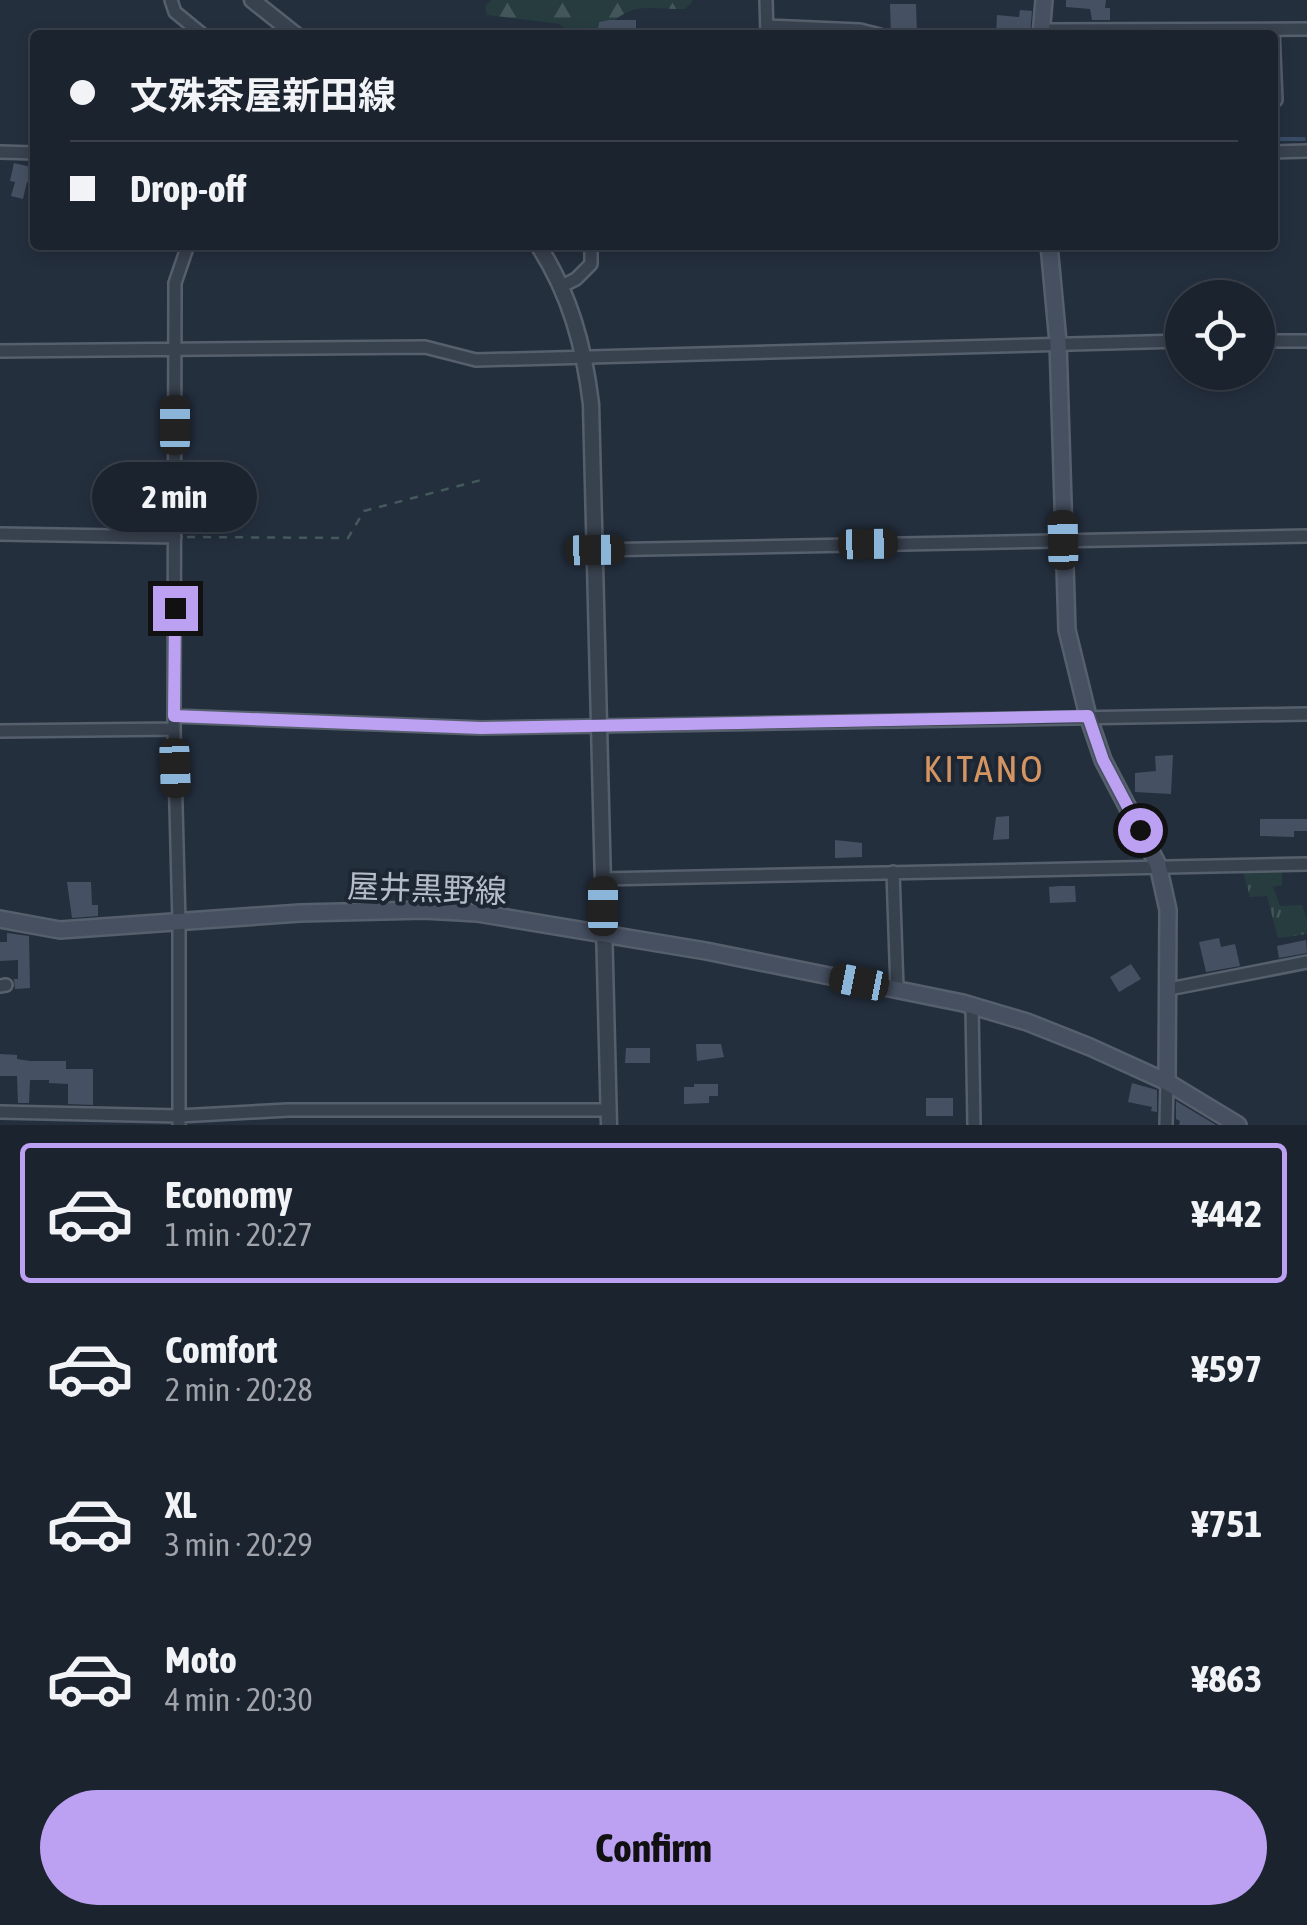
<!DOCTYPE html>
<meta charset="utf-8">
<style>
body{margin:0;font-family:"Asap Condensed","Noto Sans JP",sans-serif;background:#242b36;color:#f1f3f6;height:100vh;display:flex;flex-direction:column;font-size:38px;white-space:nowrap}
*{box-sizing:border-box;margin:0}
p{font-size:32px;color:#a0a4aa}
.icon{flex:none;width:55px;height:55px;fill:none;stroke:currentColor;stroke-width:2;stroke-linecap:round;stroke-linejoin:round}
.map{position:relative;height:1125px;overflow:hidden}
.sheet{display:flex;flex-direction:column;background:#1b232e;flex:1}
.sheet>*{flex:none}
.guide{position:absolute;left:30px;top:30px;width:1248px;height:220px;border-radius:10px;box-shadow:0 5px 15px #0003,0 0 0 2px #39404a;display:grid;align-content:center;height:220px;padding:0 40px;background:#1b232e}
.buttons{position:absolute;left:1165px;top:280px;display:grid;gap:20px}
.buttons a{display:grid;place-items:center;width:110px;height:110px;border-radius:50%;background:#1b232e;box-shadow:0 5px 15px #0003,0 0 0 2px #39404a;font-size:50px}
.end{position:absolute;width:45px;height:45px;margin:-22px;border:12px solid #bca0f2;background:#111;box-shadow:0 0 0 5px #111}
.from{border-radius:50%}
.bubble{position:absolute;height:70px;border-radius:35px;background:#1b232e;box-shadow:0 5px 15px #0003,0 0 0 2px #39404a;font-size:32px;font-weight:700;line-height:70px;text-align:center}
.car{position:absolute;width:30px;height:60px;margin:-30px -15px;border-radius:12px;box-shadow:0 0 8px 2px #0007;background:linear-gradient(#222 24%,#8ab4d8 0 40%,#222 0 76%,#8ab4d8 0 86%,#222 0)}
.guide b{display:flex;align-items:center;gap:35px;height:95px;font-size:38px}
.guide b+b{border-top:2px solid #39404a}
.guide i{width:25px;height:25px;background:#f1f3f6}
ul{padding:18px 0 0;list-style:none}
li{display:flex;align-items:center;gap:30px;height:140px;margin:0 20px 15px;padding:0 20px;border:5px solid transparent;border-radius:10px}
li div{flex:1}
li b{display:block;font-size:38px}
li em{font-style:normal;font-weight:700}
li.current{border-color:#bca0f2}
li>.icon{width:90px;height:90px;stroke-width:1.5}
.action{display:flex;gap:20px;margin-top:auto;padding:20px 40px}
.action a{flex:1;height:115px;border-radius:60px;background:#bca0f2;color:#111;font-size:40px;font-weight:700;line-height:115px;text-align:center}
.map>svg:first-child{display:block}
.grass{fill:url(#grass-tufts)}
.forest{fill:url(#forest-firs)}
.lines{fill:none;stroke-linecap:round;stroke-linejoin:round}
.stream{stroke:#394c67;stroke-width:4}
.building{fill:#455162}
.minor-casing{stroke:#565f6c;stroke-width:16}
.tertiary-casing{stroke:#565f6c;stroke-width:19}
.secondary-casing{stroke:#565f6c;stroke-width:20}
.path{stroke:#44595c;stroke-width:2.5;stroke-dasharray:8 8;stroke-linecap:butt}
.minor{stroke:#38414e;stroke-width:11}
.tertiary{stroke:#38414e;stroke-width:14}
.secondary{stroke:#465061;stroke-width:15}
.route{stroke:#bca0f2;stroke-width:12}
.labels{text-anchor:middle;stroke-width:8;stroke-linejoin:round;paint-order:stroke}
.street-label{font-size:32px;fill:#b4bcc9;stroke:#1d2633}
.quarter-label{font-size:38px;letter-spacing:2.5px;fill:#d59563;stroke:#1d2633}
</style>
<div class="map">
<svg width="1307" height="1125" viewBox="0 0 1307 1125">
<defs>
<pattern id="grass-tufts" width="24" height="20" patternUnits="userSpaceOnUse" patternTransform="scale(2.5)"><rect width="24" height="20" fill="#263c3f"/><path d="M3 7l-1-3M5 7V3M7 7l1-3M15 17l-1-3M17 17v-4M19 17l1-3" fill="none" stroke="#435659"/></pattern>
<pattern id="forest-firs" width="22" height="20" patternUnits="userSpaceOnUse" patternTransform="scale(2.5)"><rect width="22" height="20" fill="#263c3f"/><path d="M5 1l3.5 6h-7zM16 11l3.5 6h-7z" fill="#435659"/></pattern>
</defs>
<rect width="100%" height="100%" fill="#242f3e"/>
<path class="grass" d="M1282 870V885L1273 887 1280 906 1302 905 1307 920V934L1278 938 1267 896 1250 897 1243 871Z"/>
<path class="forest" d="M491 0H692V2L685 9C638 9 635 0 597 35H573L560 24 487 15 485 6Z"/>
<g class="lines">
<path class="stream" d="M1272 139H1304"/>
</g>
<path class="building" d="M1066 0H1106L1105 8H1110V20H1092L1090 9 1066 7Z
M890 4H916L917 35H891Z
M1020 10 1032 11 1030 35H996L997 15 1019 17Z
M609 20H636V35H597L599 22Z
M14 163 35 168V184L27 182 23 199 11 196 15 182 10 181Z
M1173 755 1171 794 1135 792V773L1156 771 1155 756Z
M1009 816V839L993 840 996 817Z
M1260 819H1307V831H1294V837L1260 836Z
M835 840 862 843V857L835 858Z
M67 882H91L92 905H98V916L72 918Z
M1059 886H1075L1076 902 1050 903 1049 887Z
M7 933 29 936 30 988 15 989 14 979H18V960L0 961V942H7Z
M1219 938 1221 947 1235 944 1240 966 1206 972 1199 942Z
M1306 940 1307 953 1279 958 1277 946Z
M1131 964 1141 979 1119 992 1110 977Z
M696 1044H721L724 1057 697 1061Z
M626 1048H650V1063H625Z
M0 1054 17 1055V1059L30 1061H66V1069H93V1105L68 1104V1084L49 1083V1080H30L29 1103H18L17 1076H0Z
M1132 1083 1157 1090V1112L1151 1111 1152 1107 1128 1102Z
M694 1084H718V1096H709V1103L684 1104V1087H694Z
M926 1098H953V1116H926Z
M1176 1101 1216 1125H1179L1180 1121 1176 1119Z"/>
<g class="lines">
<defs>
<path id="minor" d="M171 0 175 12 203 35
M766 0 767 35
M767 26 860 30 880 35
M1041 30 1307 29
M1272 100H1276L1273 30
M0 152 35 153
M1272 152 1307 151
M562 286 576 279 591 264V245
M1258 341H1307
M0 351 425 347 476 360 1182 341
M0 534 175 537
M595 550 1307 536
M174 716 481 728 1307 714
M0 731 174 729
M893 872 897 989
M603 879 1307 864
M0 986 6 985
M1169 989 1307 962
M972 1007 974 1125
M0 1112 179 1116 288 1110H609
M179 1125V923L174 729 175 283 188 245
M1166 1125 1167 1082"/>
<path id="tertiary" d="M252 0 296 35
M538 245C570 294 584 346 591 404L609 1125"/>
<path id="secondary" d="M1041 35 1044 0
M1049 245 1058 342 1067 630 1088 716 1103 760 1158 865 1168 910 1167 1082
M0 919 60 930 300 913 424 910 477 913 706 951 963 1003 1027 1022 1090 1047 1167 1082 1238 1125"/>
</defs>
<use href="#minor" class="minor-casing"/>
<use href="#tertiary" class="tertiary-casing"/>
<use href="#secondary" class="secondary-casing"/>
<path class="path" d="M187 537 348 538 364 511 481 480"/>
<use href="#minor" class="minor"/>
<use href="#tertiary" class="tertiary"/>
<use href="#secondary" class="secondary"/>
</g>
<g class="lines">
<path class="route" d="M175 608 174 716 481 728 1088 716 1103 760 1140 830"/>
</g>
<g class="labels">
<g class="street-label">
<text transform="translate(427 889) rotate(2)" y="11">屋井黒野線</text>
</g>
<g class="quarter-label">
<text x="984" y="782">KITANO</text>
</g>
</g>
</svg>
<div class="buttons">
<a><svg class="icon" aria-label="locate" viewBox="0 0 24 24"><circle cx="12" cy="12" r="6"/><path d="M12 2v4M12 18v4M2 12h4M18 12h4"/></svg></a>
</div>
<i class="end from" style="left:1140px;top:830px"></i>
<i class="end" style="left:175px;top:608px"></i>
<div class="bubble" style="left:92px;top:462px;width:165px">2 min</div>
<i class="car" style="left:175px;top:425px;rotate:0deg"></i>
<i class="car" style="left:1063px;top:540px;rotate:359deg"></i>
<i class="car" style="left:868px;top:544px;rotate:89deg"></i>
<i class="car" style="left:595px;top:550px;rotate:89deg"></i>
<i class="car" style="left:175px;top:768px;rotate:178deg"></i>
<i class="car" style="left:603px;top:906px;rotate:0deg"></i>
<i class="car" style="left:859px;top:982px;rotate:281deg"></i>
<div class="guide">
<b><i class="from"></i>文殊茶屋新田線</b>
<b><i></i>Drop-off</b>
</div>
</div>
<section class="sheet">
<ul>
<li class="current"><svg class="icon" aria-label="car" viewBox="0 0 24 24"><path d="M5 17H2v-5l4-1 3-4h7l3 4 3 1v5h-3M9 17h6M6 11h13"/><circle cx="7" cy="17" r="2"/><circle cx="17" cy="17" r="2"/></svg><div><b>Economy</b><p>1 min · 20:27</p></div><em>¥442</em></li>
<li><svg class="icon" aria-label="car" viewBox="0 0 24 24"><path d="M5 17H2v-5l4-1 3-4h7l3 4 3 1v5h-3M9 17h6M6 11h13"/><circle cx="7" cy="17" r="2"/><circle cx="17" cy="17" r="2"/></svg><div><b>Comfort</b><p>2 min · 20:28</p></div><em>¥597</em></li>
<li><svg class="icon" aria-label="car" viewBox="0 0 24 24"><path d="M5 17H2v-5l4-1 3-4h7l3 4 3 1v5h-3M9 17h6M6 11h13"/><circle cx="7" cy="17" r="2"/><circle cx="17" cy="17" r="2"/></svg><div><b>XL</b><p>3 min · 20:29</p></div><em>¥751</em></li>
<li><svg class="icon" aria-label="car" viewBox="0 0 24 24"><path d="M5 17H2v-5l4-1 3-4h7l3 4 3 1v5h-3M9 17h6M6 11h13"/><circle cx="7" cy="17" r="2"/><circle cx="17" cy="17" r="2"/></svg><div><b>Moto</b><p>4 min · 20:30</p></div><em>¥863</em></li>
</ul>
<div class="action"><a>Confirm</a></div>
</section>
